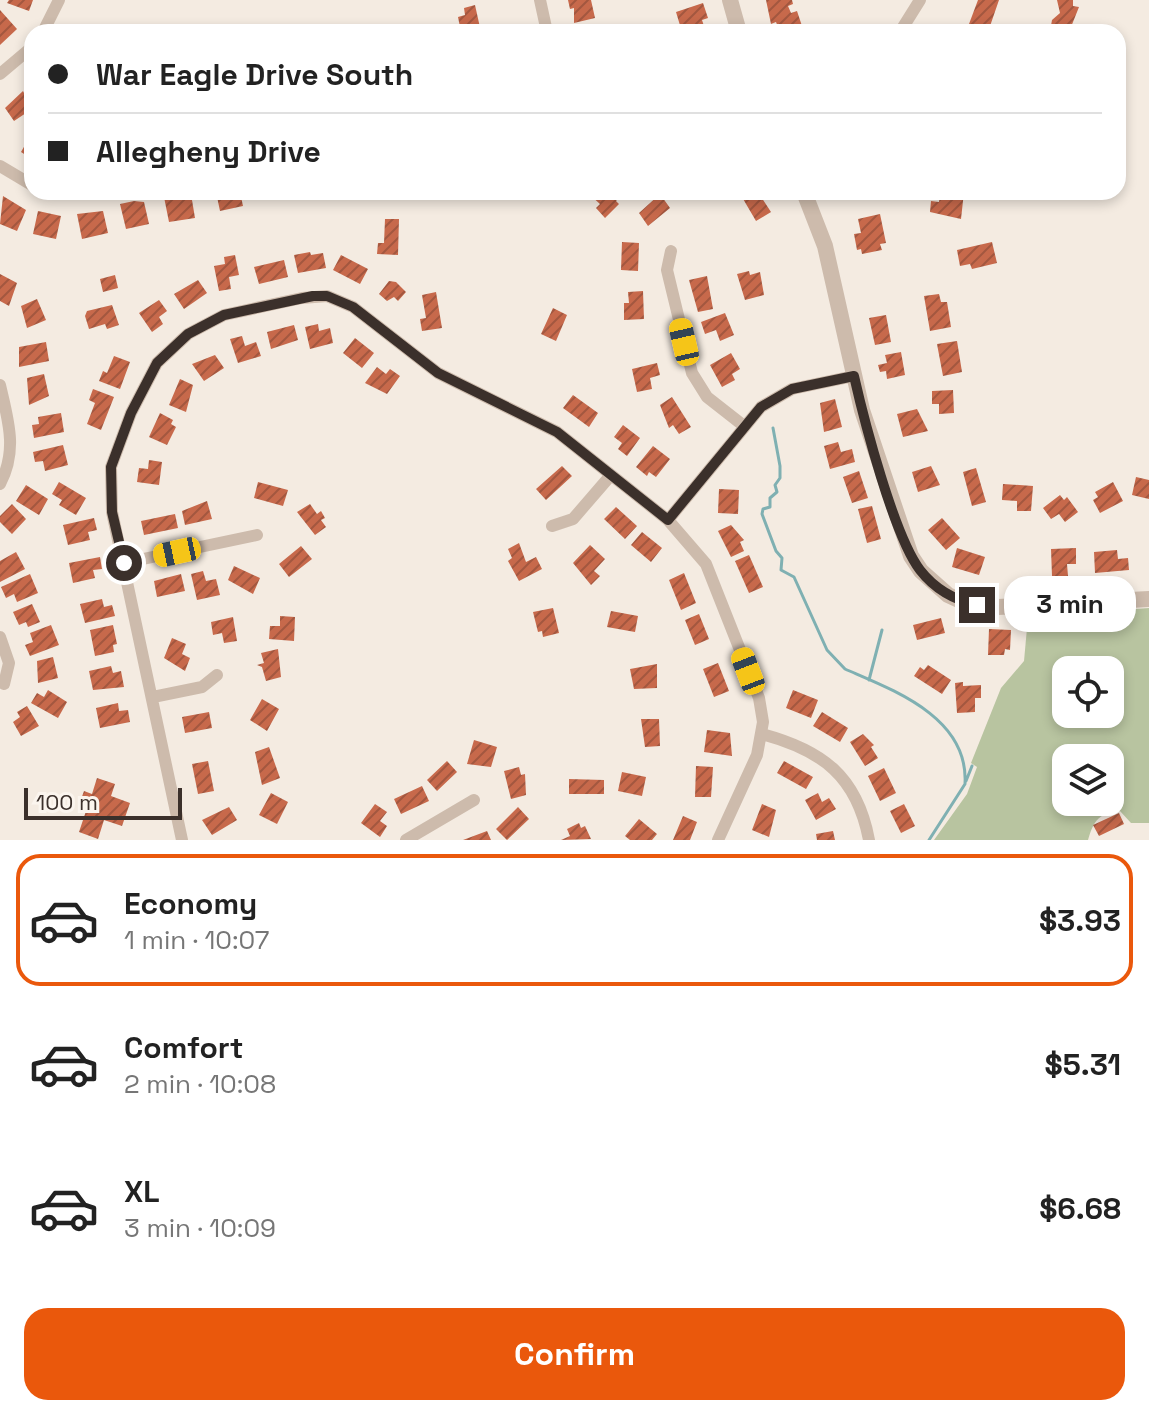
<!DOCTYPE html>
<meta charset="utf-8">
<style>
body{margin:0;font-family:"Space Grotesk",sans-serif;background:#f6f6f6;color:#222;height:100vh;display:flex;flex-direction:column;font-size:30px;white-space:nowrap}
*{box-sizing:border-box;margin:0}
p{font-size:26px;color:#767676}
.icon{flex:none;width:44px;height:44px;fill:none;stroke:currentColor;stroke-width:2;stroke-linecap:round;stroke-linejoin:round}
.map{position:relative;height:840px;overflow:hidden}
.sheet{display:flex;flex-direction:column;background:#fff;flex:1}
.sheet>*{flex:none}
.banner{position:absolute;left:24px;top:24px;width:1102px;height:176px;border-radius:24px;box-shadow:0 4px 12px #0003;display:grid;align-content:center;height:176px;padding:0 24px;background:#fff}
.fabs{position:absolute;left:1052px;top:656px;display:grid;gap:16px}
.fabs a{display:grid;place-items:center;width:72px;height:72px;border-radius:16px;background:#fff;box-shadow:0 4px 12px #0003;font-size:40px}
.scale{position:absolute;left:24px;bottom:20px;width:158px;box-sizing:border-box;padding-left:8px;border:4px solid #3b302b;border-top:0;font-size:22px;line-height:28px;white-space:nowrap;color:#3b302b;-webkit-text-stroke:6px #fbf5ee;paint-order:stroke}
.end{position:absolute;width:36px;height:36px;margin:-18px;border:10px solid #3b302b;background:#fff;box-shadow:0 0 0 4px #fff}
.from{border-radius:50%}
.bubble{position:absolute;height:56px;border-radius:24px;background:#fff;box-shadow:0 4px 12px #0003;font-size:26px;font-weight:600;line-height:56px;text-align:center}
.car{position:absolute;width:24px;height:48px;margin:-24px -12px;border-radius:10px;box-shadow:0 0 6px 2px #0007;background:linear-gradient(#f5c518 24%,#345 0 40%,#f5c518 0 76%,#345 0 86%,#f5c518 0)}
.banner b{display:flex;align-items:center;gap:28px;height:76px;font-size:30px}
.banner b+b{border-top:2px solid #e0e0e0}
.banner i{width:20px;height:20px;background:#222}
ul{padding:14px 0 0;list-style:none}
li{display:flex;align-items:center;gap:24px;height:132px;margin:0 16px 12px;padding:0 8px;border:4px solid transparent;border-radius:24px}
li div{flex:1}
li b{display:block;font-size:30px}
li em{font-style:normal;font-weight:600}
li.current{border-color:#ea580c}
li>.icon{width:72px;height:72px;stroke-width:1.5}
.action{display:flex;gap:16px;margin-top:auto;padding:16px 24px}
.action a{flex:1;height:92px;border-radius:24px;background:#ea580c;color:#fff;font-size:32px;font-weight:600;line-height:92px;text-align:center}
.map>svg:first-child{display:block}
.green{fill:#b8c4a0;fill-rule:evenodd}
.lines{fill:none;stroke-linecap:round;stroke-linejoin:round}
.stream{stroke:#7fb0b2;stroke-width:3}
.building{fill:url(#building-hatch)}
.minor{stroke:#cdbbac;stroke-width:12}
.tertiary{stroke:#cdbbac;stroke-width:16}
.route{stroke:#3b302b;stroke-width:10}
</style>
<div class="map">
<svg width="1149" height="840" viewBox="0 0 1149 840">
<defs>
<pattern id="building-hatch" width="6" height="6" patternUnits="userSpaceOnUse" patternTransform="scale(2)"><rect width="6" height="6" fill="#c7694b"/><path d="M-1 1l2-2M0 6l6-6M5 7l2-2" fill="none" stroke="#a3573f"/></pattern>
</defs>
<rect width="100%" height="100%" fill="#f4ebe1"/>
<path class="green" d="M1149 608V823H1131L1120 811C1099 813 1094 820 1088 840H934L967 794 977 767 971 763 1001 688 1024 661 1028 617ZM1066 670H1110V714H1066ZM1066 758H1110V802H1066Z"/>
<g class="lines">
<path class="stream" d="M773 428 780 466V478L775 485 777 492 770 498V507L763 509 762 514 776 551 782 558 781 570 794 577 827 650 845 669C893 690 969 717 965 784L929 840
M869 680 882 630
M966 781 972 766"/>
</g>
<path class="building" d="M9 0H33L29 11 7 3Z
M568 0H591L595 18 574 23V8L570 9Z
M766 0H792L793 4 788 6 791 13 797 11 804 32H790L787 24 778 27 776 22 771 24Z
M978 0H999L989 29 969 24Z
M1057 0H1073V6L1079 7 1071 27 1076 28 1075 32 1050 31 1052 20 1060 13Z
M703 3 708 18 702 20 706 32H682L676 12Z
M475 5 481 32H461L458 17 465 15 464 8Z
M0 10 17 29 0 45Z
M23 91 32 109 14 121 5 108Z
M32 133V159L21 152Z
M216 192H240L243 206 220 211Z
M593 192H620L622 194 616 201 619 204 605 218 596 208 600 204 590 195Z
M739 192H758L771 212 756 221Z
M930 192H964L961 219 930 212 931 201 939 202 940 195Z
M179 194H191L195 218 169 222 164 197Z
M660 194 670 208 648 226 639 213Z
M3 196 26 210 17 231 0 224Z
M134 201 144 202 149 224 126 229 120 204Z
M38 211 61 216 56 239 33 234Z
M103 211 108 233 82 239 77 214Z
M880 214 886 243 880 244 882 250 862 254 861 249 857 250 854 234 861 233 858 219Z
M385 219H399L398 255 377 254 378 243H384Z
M622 242 639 243 638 271 621 270Z
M992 242 997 263 972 269 970 264 960 266 957 250Z
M310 252 311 255 323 253 326 268 298 273 294 255Z
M235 255 239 275 229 277 231 289 219 291 214 266 225 264 224 257Z
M341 255 368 269 360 284 333 270Z
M284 260 288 277 259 284 254 267Z
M749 271 750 275 760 272 764 295 745 300 737 274Z
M0 274 17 283 9 306 0 301Z
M115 275 118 288 103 292 100 279Z
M707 276 713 309 698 312 689 280Z
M198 280 207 293 184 309 174 294Z
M389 281 396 282 406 292 398 301 394 297 387 301 379 294Z
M643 291 644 319 624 320V303H629L628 292Z
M436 292 442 328 422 331 420 319 426 318 422 295Z
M939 294 941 302H947L951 327 930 331 924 296Z
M37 299 46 320 27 328 21 306Z
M159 300 167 311 159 317 163 324 152 332 139 313Z
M112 305 119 325 107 329 105 324 89 329 85 316 87 311Z
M553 308 567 315 556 341 541 334Z
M725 313 734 335 720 341 716 330 705 334 701 322Z
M886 315 891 342 875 345 869 318Z
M318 324 319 331 330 328 333 343 310 349 305 327Z
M294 325 298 340 271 349 267 332Z
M242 336 245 346 256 342 261 356 238 363 230 339Z
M355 338 374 353 362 368 343 353Z
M957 341 962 372 943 376 937 344Z
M46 342 49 361 19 367V347Z
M901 352 905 375 887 379 886 371 880 372 878 365 887 363 885 355Z
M731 353 740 369 732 374 735 380 722 387 710 365Z
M215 355 224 368 204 381 192 364Z
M114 356 130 362 120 389 99 381 103 371 107 373Z
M657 363 660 375 650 378 652 389 637 392 632 369Z
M377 367 386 374 390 369 400 376 387 394 365 383Z
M44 374 49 396 29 405 27 378Z
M180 379 193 385 186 412 169 405Z
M93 389 114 397 101 430 87 424 95 403 89 400Z
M953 390 954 413 939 414V404H932V391Z
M573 395 598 413 589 427 563 408Z
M672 397 691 427 679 434 673 425 669 428 660 405Z
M835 399 842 427 824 432 820 403Z
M917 409 928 431 903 437 897 414Z
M61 413 64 432 34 438 32 425 39 424 38 417Z
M160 413 173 420 171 424 176 427 167 445 149 437Z
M623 425 640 438 627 456 618 449 622 443 614 437Z
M838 442 841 452 852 449 855 462 830 469 824 446Z
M63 445 68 465 45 471 43 461 35 462 33 452Z
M653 446 670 459 656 477 649 472 647 476 636 467Z
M149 460 162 462 159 485 137 482 139 468 148 469Z
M562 466 572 476 546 500 536 489Z
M931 466 940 485 918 492 912 472Z
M976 468 986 502 972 506 963 472Z
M859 471 868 498 852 503 843 477Z
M1136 477 1149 480V499L1132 495Z
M59 482 86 498 76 515 59 505 62 500 52 494Z
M258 482 288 490 283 506 254 498Z
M1113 482 1123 501 1100 513 1093 500 1098 497 1095 492Z
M1003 484 1033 486 1031 511H1017V501L1002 500Z
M26 485 48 499 39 515 16 501Z
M719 489 739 490 738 514 718 513Z
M1060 495 1064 500 1067 497 1078 512 1065 522 1059 514 1051 519 1043 508Z
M207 501 212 519 185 525 182 511Z
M12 504 26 519 12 534 0 522V516Z
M310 504 317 514 321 511 325 518 321 520 326 527 315 535 297 512Z
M872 506 881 539 867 543 858 509Z
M616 507 637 526 625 539 604 519Z
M175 514 178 528 144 535 141 521Z
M94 518 97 530 88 532 90 540 68 545 63 525Z
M942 518 960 538 946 550 928 530Z
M731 525 744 540 740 542 744 551 731 557 718 531Z
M642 532 662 548 651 562 631 545Z
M519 543 526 562 536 557 542 569 519 581 508 561 512 558 508 549Z
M590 545 605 559 594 571 600 576 591 585 573 563Z
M301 546 312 559 289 577 279 564Z
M957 548 985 557 979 575 952 567Z
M1076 548V564H1067L1068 576H1052L1051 549Z
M1117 550 1118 559 1128 558 1129 570 1095 573 1094 552Z
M16 552 25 569 0 582V561Z
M749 555 763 587 749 593 735 561Z
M100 557 102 569 93 570 95 578 73 583 69 563Z
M234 566 260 578 253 594 228 580Z
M203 571 206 581 216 579 220 595 197 600 191 574Z
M684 573 696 603 681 610 669 580Z
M30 574 38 593 17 602 14 594 6 598 1 587Z
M181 574 185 591 157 597 154 581Z
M102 599 104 607 112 605 115 616 85 623 80 604Z
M32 604 40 622 28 627 26 622 19 625 13 612Z
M553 608 559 633 543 637 542 631 538 632 533 612Z
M611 611 638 616 635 632 607 627Z
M699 614 709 639 695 645 685 620Z
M280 616 295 617 294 641 269 639 270 626H280Z
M233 617 237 641 224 643 222 633 213 635 211 622Z
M941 618 945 633 917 640 913 625Z
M51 625 59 645 30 656 25 645 33 642 30 633Z
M113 625 117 644 113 645 114 652 95 656 90 630Z
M989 629 1011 630 1010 650 1005 649 1004 655H988Z
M172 638 186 644 182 654 190 658 185 671 164 658Z
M278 649 281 677 266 681 262 667 257 665 264 663 261 653Z
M53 657 58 678 38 683 37 661Z
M718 663 729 691 714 697 703 669Z
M657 664V688L634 689 630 669Z
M928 665 951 680 942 694 914 676 920 667 924 670Z
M111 666 113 673 121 671 124 687 93 690 89 671Z
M963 682V686L981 685V698H975V712L957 713 955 683Z
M48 690 67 702 58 718 31 703 37 693 44 697Z
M793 690 818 700 811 718 786 708Z
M262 699 279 709 267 731 250 720Z
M118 703 119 711 128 710 130 722 100 728 96 708Z
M27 706 39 726 21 736 13 722 20 717 17 712Z
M209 712 212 728 185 733 182 717Z
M822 712 848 728 840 742 813 726Z
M641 719H659L660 746 645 747Z
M707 730 730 733 732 756 704 752Z
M863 734 874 745 871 747 878 758 865 766 850 742Z
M474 740 497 747 491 767 467 764Z
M269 747 280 778 262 785 255 752Z
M208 761 214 791 198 794 192 764Z
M447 761 457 772 437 791 427 780Z
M784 761 813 777 806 789 777 773Z
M696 766 713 767 711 797H695Z
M519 767 521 775 525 774 526 795 511 799 504 771Z
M884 768 896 793 880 801 868 776Z
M622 772 646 777 642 796 618 791Z
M97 778 115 784 111 796 130 803 122 826 104 820 98 839 79 832 86 811 78 808 84 791 92 794Z
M569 779 604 780V794H569Z
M422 786 429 801 401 814 394 799Z
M271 793 288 802 277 824 259 815Z
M818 793 822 802 829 798 836 809 816 820 805 800Z
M375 804 387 812 380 821 387 826 380 837 361 823Z
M762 804 776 810 769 837 752 830Z
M904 804 915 826 901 833 890 811Z
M229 807 237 820 212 835 202 820Z
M518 807 529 819 507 840 496 829Z
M1119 813 1124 824 1099 836 1093 825Z
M683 816 697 822 690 840H673Z
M639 819 657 834 652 840H630L625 836Z
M579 823 581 828 585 826 591 839 561 840 570 836 567 829Z
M487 831 491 840H463Z
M833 831 835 840H817L816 834Z"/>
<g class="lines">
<path class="minor" d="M540 0 547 32
M43 32 59 0
M900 32 920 0
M0 74 32 47
M0 166 32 185
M671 251 667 270 692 373 707 397 744 426
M0 385C8 420 18 450 0 484
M668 520 761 407 792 389 854 376
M552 526 573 519 611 475
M124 563 257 535
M0 637 9 663 4 684
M153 697 202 687 217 675
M762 734C822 750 857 776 869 840
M182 840 112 512 111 467 131 413 157 363 188 334 224 315 302 298 327 296 353 307 438 373 557 432 668 520 706 564 759 698 763 722 757 755 718 840
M406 840 474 800"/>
<path class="tertiary" d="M730 0 739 32
M804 192 825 246 862 410 911 556 921 571 948 595 961 601 998 607 1149 599"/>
</g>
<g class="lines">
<path class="route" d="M124 563 112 512 111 467 131 413 157 363 188 334 224 315 313 296H327L353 307 438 373 557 432 668 520 761 407 792 389 854 376C864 420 894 536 920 570 934 588 954 600 977 605"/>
</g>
</svg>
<div class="fabs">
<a><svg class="icon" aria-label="locate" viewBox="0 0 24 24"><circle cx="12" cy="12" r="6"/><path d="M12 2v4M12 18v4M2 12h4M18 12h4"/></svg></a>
<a><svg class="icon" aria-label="layers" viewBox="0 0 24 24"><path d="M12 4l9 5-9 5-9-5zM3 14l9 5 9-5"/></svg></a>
</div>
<div class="scale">100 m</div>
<i class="end from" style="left:124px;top:563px"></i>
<i class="end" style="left:977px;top:605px"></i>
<div class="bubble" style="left:1004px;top:576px;width:132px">3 min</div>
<i class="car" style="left:684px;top:342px;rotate:347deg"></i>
<i class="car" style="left:177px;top:552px;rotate:258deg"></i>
<i class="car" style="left:748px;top:671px;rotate:339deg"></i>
<div class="banner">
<b><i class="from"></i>War Eagle Drive South</b>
<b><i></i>Allegheny Drive</b>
</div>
</div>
<section class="sheet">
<ul>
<li class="current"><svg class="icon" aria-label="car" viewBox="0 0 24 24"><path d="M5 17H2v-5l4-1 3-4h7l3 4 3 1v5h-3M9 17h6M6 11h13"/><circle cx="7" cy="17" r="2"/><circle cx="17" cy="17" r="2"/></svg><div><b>Economy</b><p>1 min · 10:07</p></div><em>$3.93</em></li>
<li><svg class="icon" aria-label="car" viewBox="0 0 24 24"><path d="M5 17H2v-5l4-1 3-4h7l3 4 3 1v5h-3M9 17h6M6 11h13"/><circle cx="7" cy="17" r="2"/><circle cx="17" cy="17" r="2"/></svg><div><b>Comfort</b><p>2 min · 10:08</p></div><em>$5.31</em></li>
<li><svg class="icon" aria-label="car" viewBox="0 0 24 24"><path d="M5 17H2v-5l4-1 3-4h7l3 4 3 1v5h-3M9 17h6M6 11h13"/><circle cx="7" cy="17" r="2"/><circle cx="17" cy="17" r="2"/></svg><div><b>XL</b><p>3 min · 10:09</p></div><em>$6.68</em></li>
</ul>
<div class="action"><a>Confirm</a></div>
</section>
